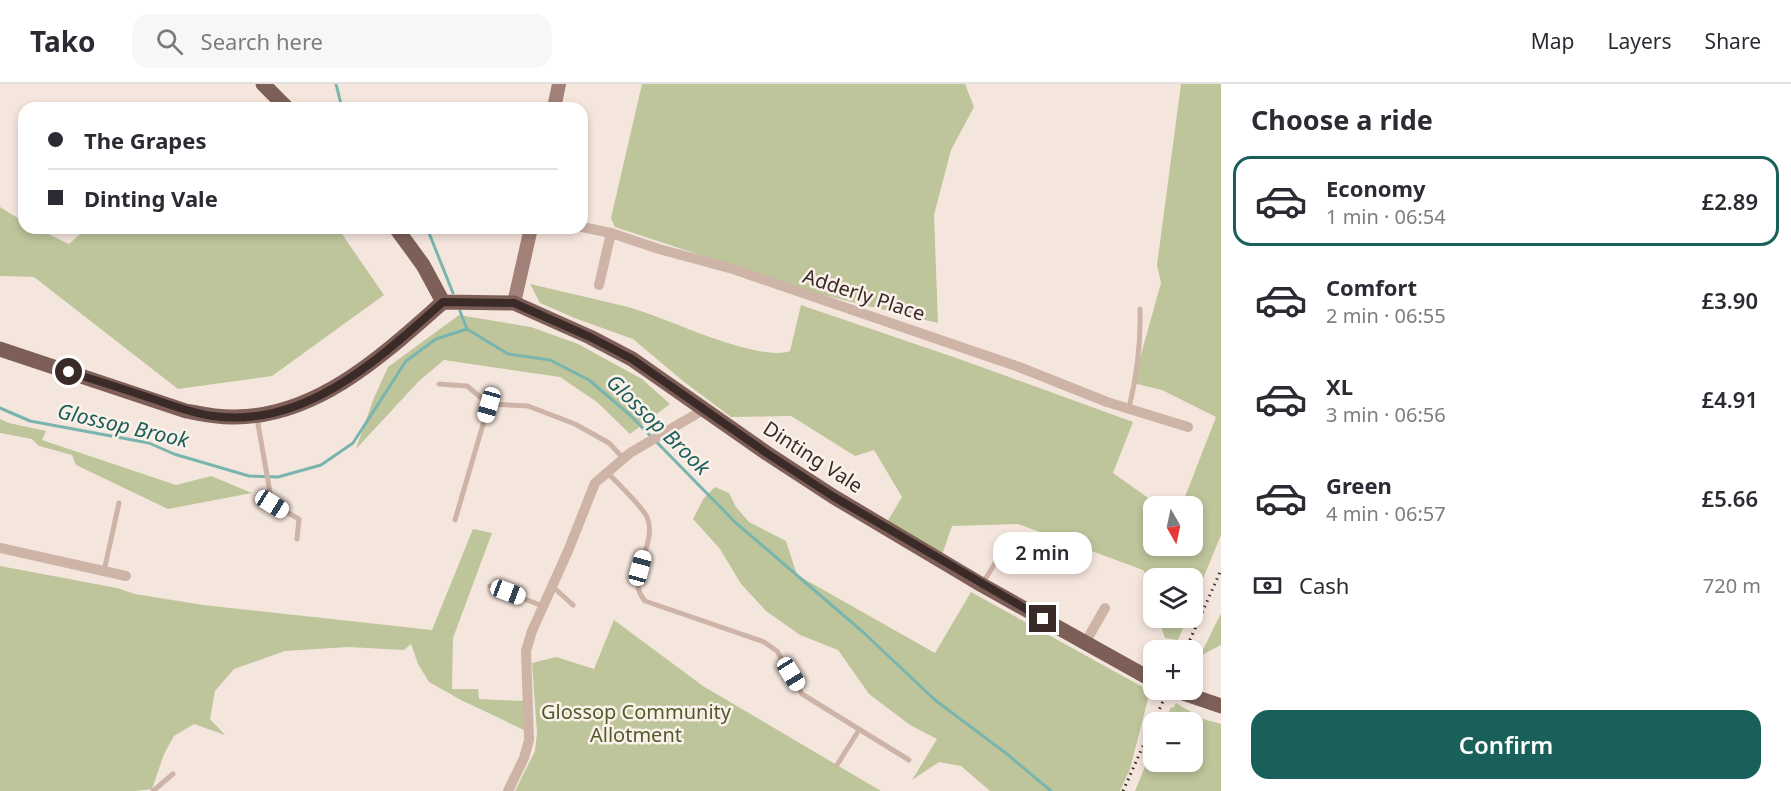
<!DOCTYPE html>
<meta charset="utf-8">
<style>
body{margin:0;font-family:"Noto Sans",sans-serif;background:#f7f7f7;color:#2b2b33;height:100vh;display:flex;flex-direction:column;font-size:22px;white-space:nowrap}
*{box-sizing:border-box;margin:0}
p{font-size:20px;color:#7c7c81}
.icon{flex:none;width:33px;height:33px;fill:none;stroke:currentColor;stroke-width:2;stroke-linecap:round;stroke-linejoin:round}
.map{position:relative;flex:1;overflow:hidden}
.sheet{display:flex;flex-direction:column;background:#fff;width:570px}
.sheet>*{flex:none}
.guide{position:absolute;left:18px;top:18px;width:570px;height:132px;border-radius:18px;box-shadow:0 3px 9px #0003;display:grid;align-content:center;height:132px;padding:0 30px;background:#fff}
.needle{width:39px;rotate:171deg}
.fabs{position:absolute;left:1143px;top:412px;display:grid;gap:12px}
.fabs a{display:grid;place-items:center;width:60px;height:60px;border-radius:12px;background:#fff;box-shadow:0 3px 9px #0003;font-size:30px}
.end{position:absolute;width:27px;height:27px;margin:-14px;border:8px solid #3a2b28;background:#fff;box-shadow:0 0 0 3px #fff}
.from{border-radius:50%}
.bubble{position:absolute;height:42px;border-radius:18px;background:#fff;box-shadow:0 3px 9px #0003;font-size:20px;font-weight:600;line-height:42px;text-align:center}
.car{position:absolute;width:18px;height:36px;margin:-18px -9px;border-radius:8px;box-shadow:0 0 4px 2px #0007;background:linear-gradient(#fff 24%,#345 0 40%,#fff 0 76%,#345 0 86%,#fff 0)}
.guide b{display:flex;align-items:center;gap:21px;height:57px;font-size:22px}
.guide b+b{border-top:2px solid #e1e1e2}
.guide i{width:15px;height:15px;background:#2b2b33}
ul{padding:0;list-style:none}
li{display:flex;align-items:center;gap:18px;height:90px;margin:0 12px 9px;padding:0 18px;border:3px solid transparent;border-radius:18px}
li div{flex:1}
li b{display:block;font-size:22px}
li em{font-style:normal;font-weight:600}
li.on{border-color:#1a605a}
li>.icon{width:54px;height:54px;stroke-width:1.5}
h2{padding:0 30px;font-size:27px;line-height:72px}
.pay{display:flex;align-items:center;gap:15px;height:66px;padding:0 30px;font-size:22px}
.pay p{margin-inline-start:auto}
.primary-button{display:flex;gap:12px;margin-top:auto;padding:12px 30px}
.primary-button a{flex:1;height:69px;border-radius:18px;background:#1a605a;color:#fff;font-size:24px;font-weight:600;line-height:69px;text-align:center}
header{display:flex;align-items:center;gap:36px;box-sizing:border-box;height:84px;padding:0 30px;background:#fff;border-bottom:2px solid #e1e1e2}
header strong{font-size:28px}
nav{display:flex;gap:33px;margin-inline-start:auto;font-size:21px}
.search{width:420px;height:54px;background:#f7f7f7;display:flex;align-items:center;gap:15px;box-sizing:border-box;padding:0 21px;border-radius:18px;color:#7c7c81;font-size:22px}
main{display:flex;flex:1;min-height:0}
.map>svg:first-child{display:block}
.green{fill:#bec59b}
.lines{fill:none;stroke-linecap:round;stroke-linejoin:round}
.stream{stroke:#79b5ae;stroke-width:3}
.lane{stroke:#ceb3a7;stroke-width:5}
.street{stroke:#ceb3a7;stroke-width:10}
.secondary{stroke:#a28178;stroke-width:14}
.primary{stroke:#7d5f58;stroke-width:15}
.rail{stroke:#3a2b28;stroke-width:3;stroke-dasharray:1.5 4.5;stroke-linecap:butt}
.route{stroke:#3a2b28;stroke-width:8}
.labels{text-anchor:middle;stroke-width:5;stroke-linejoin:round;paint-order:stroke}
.street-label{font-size:20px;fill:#3a2b28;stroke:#fbf1ea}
.park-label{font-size:20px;fill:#505b2a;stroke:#fbf1ea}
.water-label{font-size:21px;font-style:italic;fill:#1a605a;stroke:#fbf1ea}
</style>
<header>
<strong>Tako</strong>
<div class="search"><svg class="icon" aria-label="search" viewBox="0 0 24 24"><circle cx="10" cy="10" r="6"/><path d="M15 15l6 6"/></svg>Search here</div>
<nav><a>Map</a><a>Layers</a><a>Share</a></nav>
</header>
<main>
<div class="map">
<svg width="1221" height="707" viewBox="0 0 1221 707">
<rect width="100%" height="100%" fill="#f5e6dd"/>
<path class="green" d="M642 0H965L974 23 951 66 934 131 938 239 819 210 615 143 611 134Z
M1181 0H1221V451L1193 519 1192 495H1154L1153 524 1148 508 1151 498 1143 486 1018 440 952 442 942 471 887 438 902 413 874 366 855 372 791 332 731 333 683 297 633 255 577 235 540 219 530 200C563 208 596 215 628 223 665 233 758 279 790 267L801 221 962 276 1133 338 1113 389 1161 423H1154V462H1192V423H1181L1216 333 1162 306 1133 299 1161 199 1157 181Z
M0 123 24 138V144H36L69 160 87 144H335L342 150 384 211 272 292 178 305 34 193 0 192Z
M459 231 531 243 578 260 642 295 670 320 630 350 597 318 560 293 444 276 419 297 356 365 373 316 388 283Z
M0 335 9 339 46 347 42 356 176 401 211 392 252 409 168 425 76 381 72 371 39 362 32 355 0 349Z
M715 403 729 409 736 423 749 438 786 457 797 491 935 569 971 508 1150 607 1130 685 1120 707H990L961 682 939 678 912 696 937 655 910 641 869 610 838 566 800 551 766 527 741 500 720 465 693 435 704 414Z
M473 445 492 449 453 554 452 605H478L479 615 524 617 526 647 461 616 429 598 418 580 411 560 404 566 348 563 285 567 234 585 215 607 210 635 225 651 194 640 174 652 164 670 152 705 136 707H0V482L117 504 135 510 203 521 432 546Z
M1221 529V561L1200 572Z
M1158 534H1187L1178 556 1165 554Z
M614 536 703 602 881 707H515L535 667 537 649 532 579 556 573 594 585Z
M1176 619 1203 635 1221 640V707H1135L1153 663 1154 678H1192V639H1164L1171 623 1173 624Z"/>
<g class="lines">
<path class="stream" d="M336 0 342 24
M427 144 453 209
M460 227 467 245
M0 324 30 337 149 359 174 370 249 392 278 393 321 381 353 359 406 277 436 255 467 245 508 270 550 276 589 296 630 331 736 439 864 549 935 616 1007 670 1051 707"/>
<path class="lane" d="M439 300 467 302 489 320
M1129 324C1137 291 1141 259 1140 225
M257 334 272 420 299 435 297 455
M607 388C617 399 641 421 647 433 659 461 623 492 645 517L764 558 777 567 802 610 909 676
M455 436 489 320 528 322 575 340 609 359 623 374
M104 487 119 419
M983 499 1010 454
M490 502 543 522
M552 502 573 521
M837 681 859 646
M153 707 173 690"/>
<path class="street" d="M582 143 611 149 659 165 733 185 1019 283 1107 318 1188 343
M599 201 611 149
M0 464 126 492
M1085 559 1105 524
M508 707 524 674 529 656 526 567 532 547 568 467 595 399 630 369 703 326"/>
<path class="secondary" d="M554 24 559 0
M514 219 531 144"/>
<path class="primary" d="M263 0 287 24
M396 144 423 181 443 218
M443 218 514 219 590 253 632 275 768 370 834 413 982 501 1154 597
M0 265 186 327C202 330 218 334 236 333 319 332 384 270 443 218
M1174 606 1221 622"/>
<path class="rail" d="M1185 567 1221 486
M1123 707 1168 606"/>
</g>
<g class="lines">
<path class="route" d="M69 288C95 296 121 304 147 313 169 320 190 329 213 332 305 345 380 274 443 218L514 219 590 253 632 275 768 370 834 413 1043 535"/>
</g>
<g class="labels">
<g class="street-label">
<text transform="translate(864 211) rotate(18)" y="7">Adderly Place</text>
<text transform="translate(813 373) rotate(33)" y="7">Dinting Vale</text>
</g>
<g class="park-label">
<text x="636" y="635">Glossop Community<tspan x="636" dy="23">Allotment</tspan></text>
</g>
<g class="water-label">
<text transform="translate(658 341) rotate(44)" y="7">Glossop Brook</text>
<text transform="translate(123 342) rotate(13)" y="7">Glossop Brook</text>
</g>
</g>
</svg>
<div class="fabs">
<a><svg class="needle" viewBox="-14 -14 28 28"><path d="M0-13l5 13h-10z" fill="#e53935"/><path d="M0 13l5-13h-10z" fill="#7c7c81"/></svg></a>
<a><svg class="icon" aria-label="layers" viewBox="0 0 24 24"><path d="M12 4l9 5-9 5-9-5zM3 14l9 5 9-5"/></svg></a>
<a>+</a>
<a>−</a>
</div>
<i class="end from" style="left:69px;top:288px"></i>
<i class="end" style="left:1043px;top:535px"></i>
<div class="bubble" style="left:993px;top:448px;width:99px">2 min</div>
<i class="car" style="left:489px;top:321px;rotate:196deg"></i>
<i class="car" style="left:272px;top:420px;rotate:122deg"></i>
<i class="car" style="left:640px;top:484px;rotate:15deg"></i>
<i class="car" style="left:508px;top:508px;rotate:111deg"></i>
<i class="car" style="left:791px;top:590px;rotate:148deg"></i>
<div class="guide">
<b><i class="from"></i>The Grapes</b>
<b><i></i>Dinting Vale</b>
</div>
</div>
<section class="sheet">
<h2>Choose a ride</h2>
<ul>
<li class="on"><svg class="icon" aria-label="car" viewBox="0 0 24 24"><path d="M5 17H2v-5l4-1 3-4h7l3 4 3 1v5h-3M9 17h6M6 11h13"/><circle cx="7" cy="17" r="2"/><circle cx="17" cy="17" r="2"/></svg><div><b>Economy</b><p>1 min · 06:54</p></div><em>£2.89</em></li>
<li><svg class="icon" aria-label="car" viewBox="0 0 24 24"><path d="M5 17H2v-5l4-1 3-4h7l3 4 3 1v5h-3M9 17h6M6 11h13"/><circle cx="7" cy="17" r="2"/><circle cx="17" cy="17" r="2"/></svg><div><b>Comfort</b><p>2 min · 06:55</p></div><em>£3.90</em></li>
<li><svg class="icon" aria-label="car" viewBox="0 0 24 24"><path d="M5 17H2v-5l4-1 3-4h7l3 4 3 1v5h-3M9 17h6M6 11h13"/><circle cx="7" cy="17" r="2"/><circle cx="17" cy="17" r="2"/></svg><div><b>XL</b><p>3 min · 06:56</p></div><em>£4.91</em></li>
<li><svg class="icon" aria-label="car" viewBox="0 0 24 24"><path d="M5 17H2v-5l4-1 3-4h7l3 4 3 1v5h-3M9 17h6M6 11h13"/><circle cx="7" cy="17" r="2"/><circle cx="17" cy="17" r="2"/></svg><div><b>Green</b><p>4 min · 06:57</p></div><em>£5.66</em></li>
</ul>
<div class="pay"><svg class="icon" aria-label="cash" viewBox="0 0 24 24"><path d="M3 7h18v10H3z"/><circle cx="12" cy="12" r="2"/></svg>Cash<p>720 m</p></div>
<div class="primary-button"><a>Confirm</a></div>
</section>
</main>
